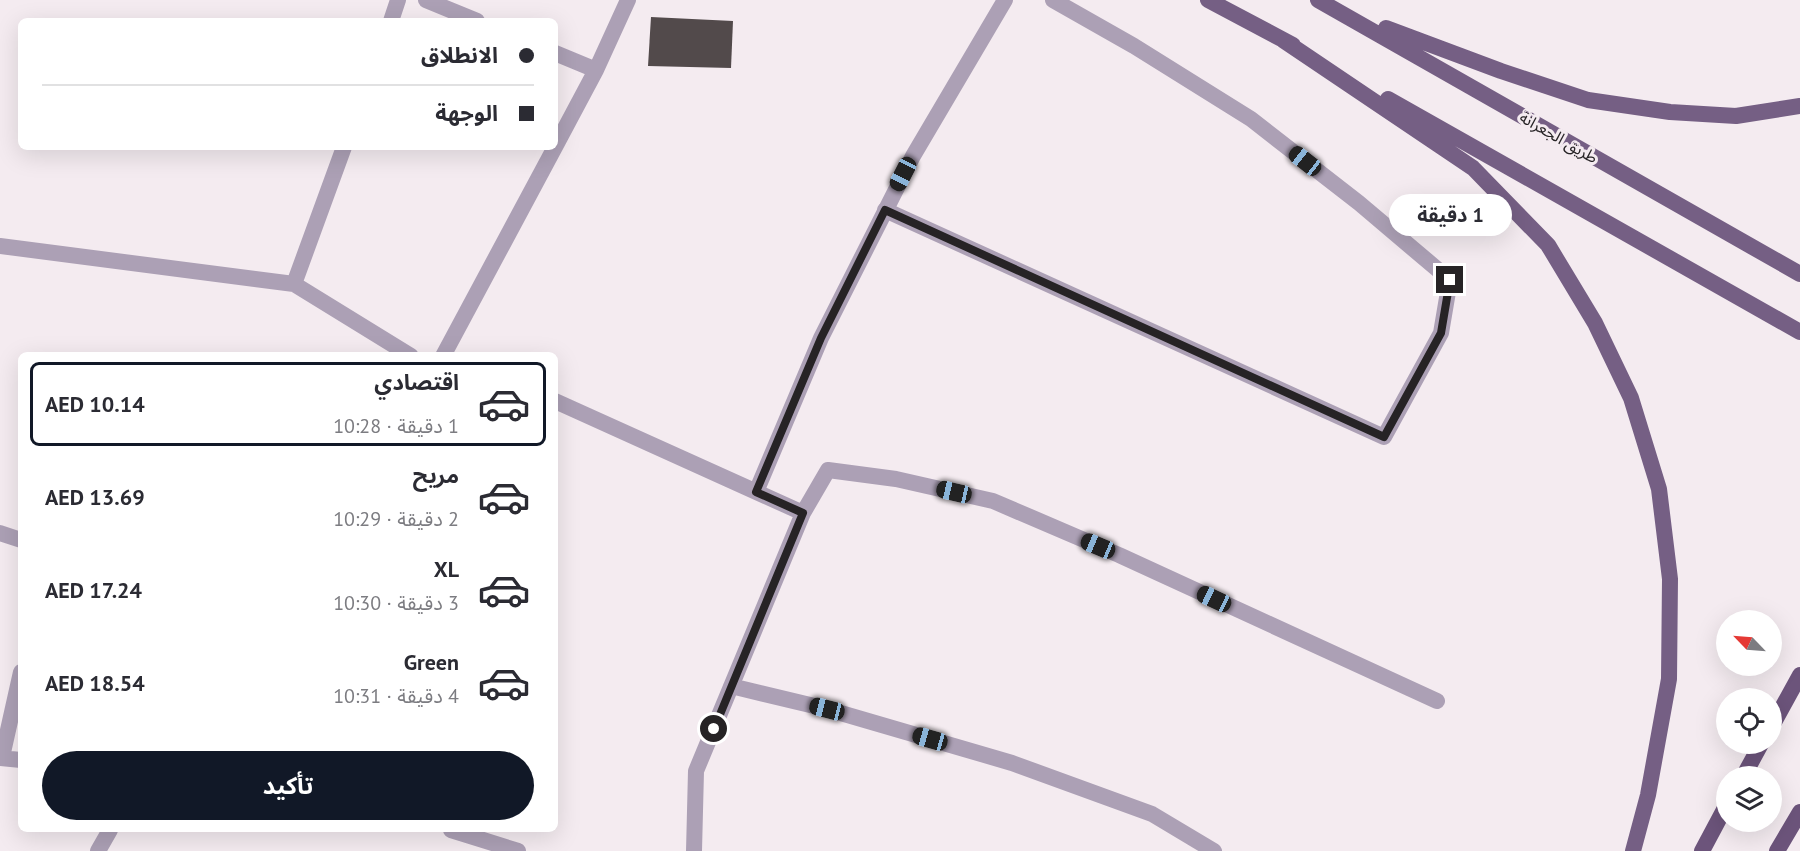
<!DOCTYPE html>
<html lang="ar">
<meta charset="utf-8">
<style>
body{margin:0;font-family:"PT Sans","Noto Sans Arabic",sans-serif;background:#f2f2f3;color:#2b2b33;direction:rtl;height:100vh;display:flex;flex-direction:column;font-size:22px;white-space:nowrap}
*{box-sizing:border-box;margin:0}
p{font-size:20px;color:#7c7c81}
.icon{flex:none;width:33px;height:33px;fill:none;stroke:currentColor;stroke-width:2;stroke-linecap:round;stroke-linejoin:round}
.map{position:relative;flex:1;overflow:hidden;direction:ltr}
.panel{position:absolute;left:18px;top:352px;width:540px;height:480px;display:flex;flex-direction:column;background:#fff;border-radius:9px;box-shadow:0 6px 24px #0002;direction:rtl}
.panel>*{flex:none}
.hud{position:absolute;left:18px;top:18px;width:540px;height:132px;border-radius:9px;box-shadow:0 6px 24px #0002;direction:rtl;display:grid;align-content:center;height:132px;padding:0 24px;background:#fff}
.needle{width:39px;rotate:295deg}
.buttons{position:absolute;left:1716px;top:610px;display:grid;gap:12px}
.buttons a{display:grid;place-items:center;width:66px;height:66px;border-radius:50%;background:#fff;box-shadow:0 6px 24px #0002;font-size:30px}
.end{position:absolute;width:27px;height:27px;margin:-14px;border:8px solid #262325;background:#fff;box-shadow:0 0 0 3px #fff}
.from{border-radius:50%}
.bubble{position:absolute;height:42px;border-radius:21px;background:#fff;box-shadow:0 6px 24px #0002;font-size:20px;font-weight:700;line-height:42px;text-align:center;direction:rtl}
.car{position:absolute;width:18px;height:36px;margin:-18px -9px;border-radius:8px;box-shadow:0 0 4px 2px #0007;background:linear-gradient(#222 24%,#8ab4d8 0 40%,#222 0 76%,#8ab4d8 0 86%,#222 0)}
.hud b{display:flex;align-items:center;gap:21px;height:57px;font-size:22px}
.hud b+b{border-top:2px solid #e1e1e2}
.hud i{width:15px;height:15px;background:#2b2b33}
ul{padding:10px 0 0;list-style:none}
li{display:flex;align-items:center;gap:18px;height:84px;margin:0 12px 9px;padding:0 12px;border:3px solid transparent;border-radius:9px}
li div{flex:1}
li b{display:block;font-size:22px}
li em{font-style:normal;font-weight:700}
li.on{border-color:#111827}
li>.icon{width:54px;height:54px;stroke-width:1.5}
.cta{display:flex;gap:12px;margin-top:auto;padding:12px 24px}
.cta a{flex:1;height:69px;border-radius:36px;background:#111827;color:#fff;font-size:24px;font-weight:700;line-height:69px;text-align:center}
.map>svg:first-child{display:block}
.building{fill:#524a4b}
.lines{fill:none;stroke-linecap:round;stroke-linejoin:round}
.minor{stroke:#aca0b5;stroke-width:16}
.primary{stroke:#755f84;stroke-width:16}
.trunk{stroke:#6c547b;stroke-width:16}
.route{stroke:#262325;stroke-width:8}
.labels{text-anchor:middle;stroke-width:6;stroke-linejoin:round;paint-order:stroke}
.street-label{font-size:16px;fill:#262325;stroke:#f4ebf0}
</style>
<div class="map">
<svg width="1800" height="851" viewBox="0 0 1800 851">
<rect width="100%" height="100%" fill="#f4ebf0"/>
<path class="building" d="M651 17 733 21 731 68 648 66Z"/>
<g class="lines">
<path class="minor" d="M426 0 477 21
M391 21 398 0
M555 53 596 70
M555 147 596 70 628 0
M885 210 1384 437 1441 333 1450 280 1359 203 1251 119 1134 46 1053 0
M0 246 294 284 411 356
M294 284 344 147
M443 356 555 147
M555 401 803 513 696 771 694 851
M756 492 821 338 913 156 1005 0
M803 513 828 470 896 479 993 501 1119 555 1437 701
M0 533 21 540
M731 686 827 709 1012 763 1152 814 1214 851
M2 757 21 672
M0 758 21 760
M451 830 518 851
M98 851 110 830"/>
<path class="primary" d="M1208 0 1293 45
M1318 0 1800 274
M1386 28 1501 71 1588 100 1670 112 1736 116 1800 106
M1283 40 1473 168 1548 245 1595 323 1631 398 1659 489 1670 579 1669 679 1648 795 1633 851
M1388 99 1800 332"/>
<path class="trunk" d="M1772 726 1800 675
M1743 777 1761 744
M1702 851 1726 806
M1777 851 1800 812"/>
</g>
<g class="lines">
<path class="route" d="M714 729 803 513 756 492 821 338 885 210 1384 437 1441 333 1450 280"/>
</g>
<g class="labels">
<g class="street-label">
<text transform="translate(1559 137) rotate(30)" y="6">طريق الجعرانة</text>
</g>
</g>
</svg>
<div class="buttons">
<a><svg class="needle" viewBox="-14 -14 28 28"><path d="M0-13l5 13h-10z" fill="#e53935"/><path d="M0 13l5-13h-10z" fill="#7c7c81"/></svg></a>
<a><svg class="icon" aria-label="locate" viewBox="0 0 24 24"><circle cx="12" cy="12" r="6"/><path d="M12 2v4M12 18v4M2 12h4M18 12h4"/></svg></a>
<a><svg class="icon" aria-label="layers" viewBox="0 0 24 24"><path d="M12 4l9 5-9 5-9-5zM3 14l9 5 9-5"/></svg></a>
</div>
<i class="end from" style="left:714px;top:729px"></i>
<i class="end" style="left:1450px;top:280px"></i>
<div class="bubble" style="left:1389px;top:194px;width:123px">1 دقيقة</div>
<i class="car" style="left:1305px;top:161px;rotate:308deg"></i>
<i class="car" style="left:903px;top:174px;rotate:207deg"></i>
<i class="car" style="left:954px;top:492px;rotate:283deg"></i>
<i class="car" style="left:1098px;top:546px;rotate:293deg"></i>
<i class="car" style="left:1214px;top:599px;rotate:295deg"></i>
<i class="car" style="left:827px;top:709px;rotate:284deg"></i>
<i class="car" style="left:930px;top:739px;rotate:286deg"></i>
<div class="hud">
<b><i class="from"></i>الانطلاق</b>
<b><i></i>الوجهة</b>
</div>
<section class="panel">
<ul>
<li class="on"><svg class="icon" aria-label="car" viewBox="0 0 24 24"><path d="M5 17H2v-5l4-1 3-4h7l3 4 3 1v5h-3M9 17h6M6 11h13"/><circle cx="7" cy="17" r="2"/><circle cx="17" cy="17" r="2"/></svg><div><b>اقتصادي</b><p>1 دقيقة · 10:28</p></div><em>AED 10.14</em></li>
<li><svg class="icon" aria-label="car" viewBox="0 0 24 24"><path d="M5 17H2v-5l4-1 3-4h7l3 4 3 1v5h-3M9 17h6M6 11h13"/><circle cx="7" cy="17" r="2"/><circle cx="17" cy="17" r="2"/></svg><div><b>مريح</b><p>2 دقيقة · 10:29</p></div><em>AED 13.69</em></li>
<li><svg class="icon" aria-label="car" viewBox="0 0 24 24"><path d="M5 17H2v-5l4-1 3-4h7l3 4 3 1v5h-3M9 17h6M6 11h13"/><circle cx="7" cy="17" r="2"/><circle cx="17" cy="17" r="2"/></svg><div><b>XL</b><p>3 دقيقة · 10:30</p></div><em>AED 17.24</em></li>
<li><svg class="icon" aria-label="car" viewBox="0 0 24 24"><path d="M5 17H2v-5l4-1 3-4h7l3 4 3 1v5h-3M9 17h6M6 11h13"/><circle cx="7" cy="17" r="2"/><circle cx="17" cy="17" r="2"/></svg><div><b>Green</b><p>4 دقيقة · 10:31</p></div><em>AED 18.54</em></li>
</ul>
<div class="cta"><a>تأكيد</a></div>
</section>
</div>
